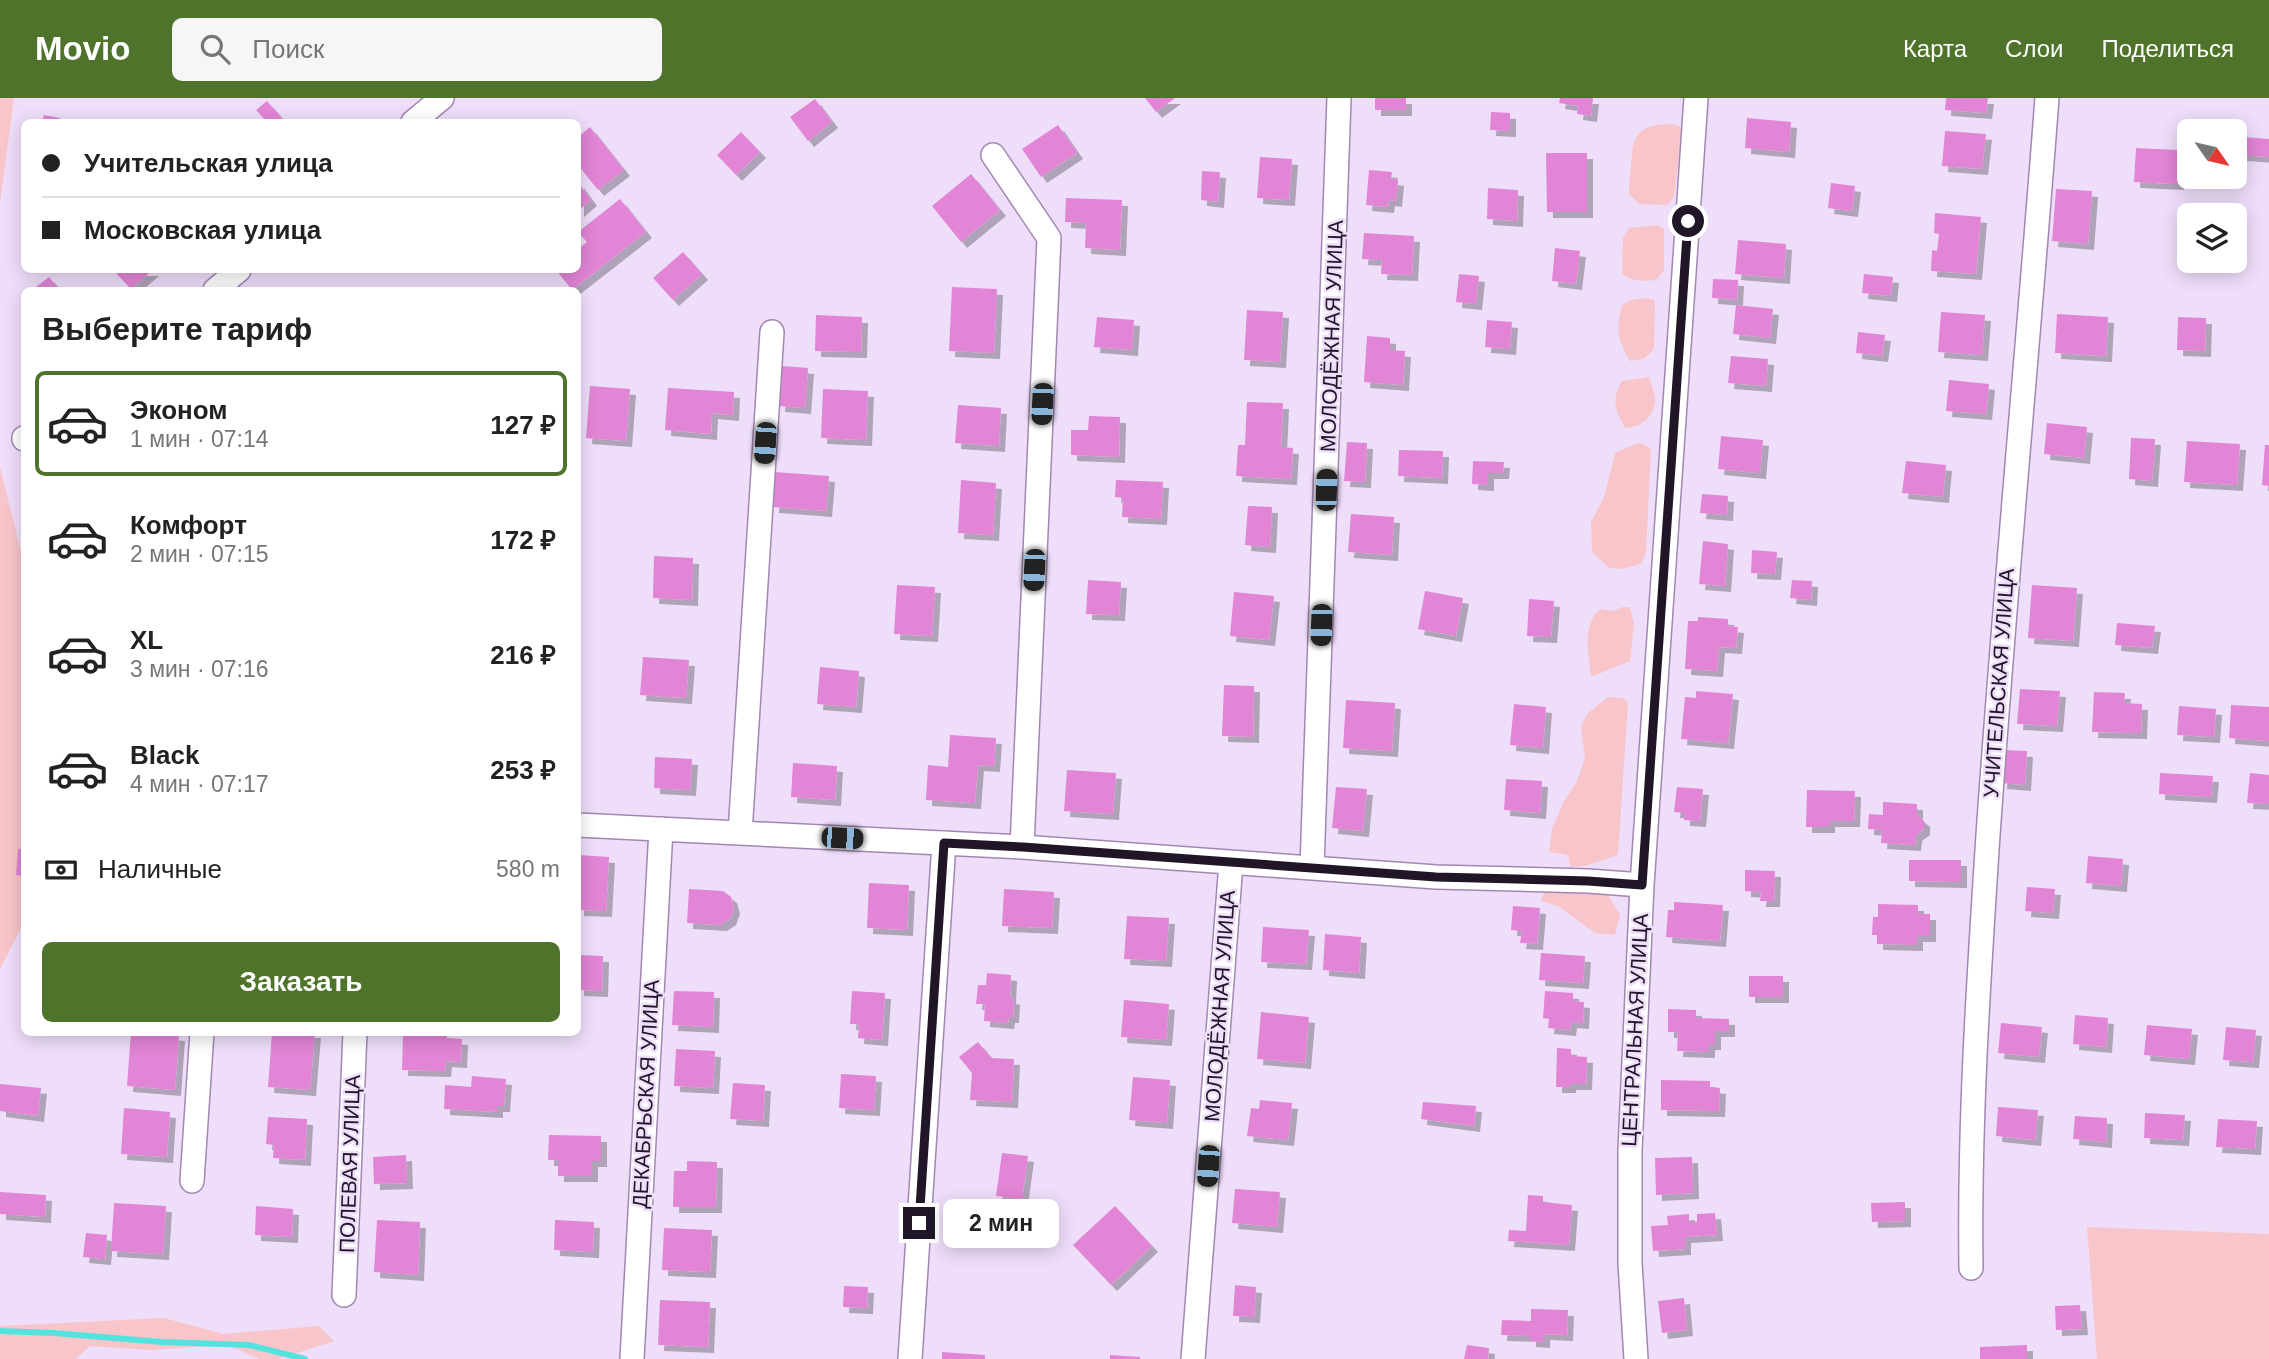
<!DOCTYPE html>
<html lang="ru">
<meta charset="utf-8">
<style>
body{margin:0;font-family:Helvetica,sans-serif;background:#f6f6f6;color:#222;height:100vh;display:flex;flex-direction:column;font-size:26px;white-space:nowrap}
*{box-sizing:border-box;margin:0}
p{font-size:23px;color:#767676}
.icon{flex:none;width:38px;height:38px;fill:none;stroke:currentColor;stroke-width:2;stroke-linecap:round;stroke-linejoin:round}
.map{position:relative;flex:1;overflow:hidden}
.details{position:absolute;left:21px;top:189px;width:560px;height:749px;display:flex;flex-direction:column;background:#fff;border-radius:10px;box-shadow:0 4px 18px #0003}
.details>*{flex:none}
.banner{position:absolute;left:21px;top:21px;width:560px;height:154px;border-radius:10px;box-shadow:0 4px 18px #0003;display:grid;align-content:center;height:154px;padding:0 21px;background:#fff}
.needle{width:46px;rotate:124deg}
.fabs{position:absolute;left:2177px;top:21px;display:grid;gap:14px}
.fabs a{display:grid;place-items:center;width:70px;height:70px;border-radius:10px;background:#fff;box-shadow:0 4px 18px #0003;font-size:35px}
.end{position:absolute;width:32px;height:32px;margin:-16px;border:9px solid #201627;background:#fff;box-shadow:0 0 0 4px #fff}
.from{border-radius:50%}
.bubble{position:absolute;height:49px;border-radius:10px;background:#fff;box-shadow:0 4px 18px #0003;font-size:23px;font-weight:700;line-height:49px;text-align:center}
.car{position:absolute;width:21px;height:42px;margin:-21px -10px;border-radius:9px;box-shadow:0 0 5px 2px #0007;background:linear-gradient(#222 24%,#8ab4d8 0 40%,#222 0 76%,#8ab4d8 0 86%,#222 0)}
.banner b{display:flex;align-items:center;gap:24px;height:66px;font-size:26px}
.banner b+b{border-top:2px solid #e0e0e0}
.banner i{width:18px;height:18px;background:#222}
ul{padding:0;list-style:none}
li{display:flex;align-items:center;gap:21px;height:105px;margin:0 14px 10px;padding:0 7px;border:4px solid transparent;border-radius:10px}
li div{flex:1}
li b{display:block;font-size:26px}
li em{font-style:normal;font-weight:700}
li.current{border-color:#4f732b}
li>.icon{width:63px;height:63px;stroke-width:1.5}
h2{padding:0 21px;font-size:32px;line-height:84px}
.pay{display:flex;align-items:center;gap:18px;height:77px;padding:0 21px;font-size:26px}
.pay p{margin-inline-start:auto}
.action{display:flex;gap:14px;margin-top:auto;padding:14px 21px}
.action a{flex:1;height:80px;border-radius:10px;background:#4f732b;color:#fff;font-size:28px;font-weight:700;line-height:80px;text-align:center}
header{display:flex;align-items:center;gap:42px;box-sizing:border-box;height:98px;padding:0 35px;background:#4f732b;color:#fff}
header strong{font-size:33px}
nav{display:flex;gap:38px;margin-inline-start:auto;font-size:24px}
.search{width:490px;height:63px;background:#f6f6f6;display:flex;align-items:center;gap:18px;box-sizing:border-box;padding:0 24px;border-radius:10px;color:#767676;font-size:26px}
.map>svg:first-child{display:block}
.green{fill:#f8c5ca}
.lines{fill:none;stroke-linecap:round;stroke-linejoin:round}
.stream{stroke:#53e3de;stroke-width:6}
.building{fill:#e285d6;filter:url(#shadow)}
.minor-casing{stroke:#a287b4;stroke-width:26}
.minor{stroke:#fff;stroke-width:23}
.route{stroke:#201627;stroke-width:9}
.labels{text-anchor:middle;stroke-width:5;stroke-linejoin:round;paint-order:stroke}
.street-label{font-size:21px;fill:#201627;stroke:#efdefa}
</style>
<header>
<strong>Movio</strong>
<div class="search"><svg class="icon" aria-label="search" viewBox="0 0 24 24"><circle cx="10" cy="10" r="6"/><path d="M15 15l6 6"/></svg>Поиск</div>
<nav><a>Карта</a><a>Слои</a><a>Поделиться</a></nav>
</header>
<div class="map">
<svg width="2269" height="1261" viewBox="0 0 2269 1261">
<defs>
<filter id="shadow"><feDropShadow dx="6" dy="6" stdDeviation="0" flood-color="#0004"/></filter>
</defs>
<rect width="100%" height="100%" fill="#efdefa"/>
<path class="green" d="M0 0H14L0 105Z
M1671 26 1680 28 1682 32 1674 99 1667 107 1639 106 1629 96C1629 82 1631 70 1632 56 1634 31 1647 27 1671 26Z
M1657 127 1664 131V172L1656 182C1643 183 1633 184 1622 176L1623 140 1629 130Z
M1644 200 1655 202 1654 251 1644 261 1630 263C1617 239 1616 234 1622 207L1631 202Z
M1649 279C1651 285 1655 295 1655 302 1654 319 1641 330 1625 330 1615 313 1611 301 1622 283Z
M1641 345 1651 351 1646 454 1641 466 1621 471 1609 470 1592 454 1591 424 1604 399 1615 355 1633 347Z
M0 369 24 466V824L0 871Z
M1623 509H1630L1634 526 1630 563 1591 579C1589 556 1581 528 1600 511L1613 513Z
M1608 599 1623 600 1628 605 1618 757 1585 768 1570 769 1568 757 1549 754 1552 731 1563 705 1577 683 1585 660 1581 629 1587 616Z
M1545 792H1578L1608 797 1620 817 1615 837 1595 835 1558 808 1541 803Z
M2087 1129 2269 1136V1261H2097Z
M164 1220 224 1236 319 1228 334 1243 279 1261H260L228 1247 151 1252 90 1248 76 1261H0V1228Z"/>
<g class="lines">
<path class="stream" d="M0 1233 54 1235 162 1244 249 1247 305 1261"/>
</g>
<path class="building" d="M1145 0H1175L1156 14Z
M1375 0H1406V12H1375Z
M1560 0H1593L1591 18 1577 16 1578 8 1559 5Z
M1946 0H1988L1986 15 1945 12Z
M815 1 832 24 808 43 790 19Z
M267 3 285 24H267L256 12Z
M1491 14 1510 15V33L1490 32Z
M44 17 60 20 59 24H42Z
M1747 20 1791 24 1789 54 1745 50Z
M1058 27 1077 55 1041 79 1022 51Z
M590 29 624 72 598 92 578 67V39Z
M1945 33 1986 36 1982 71 1942 68Z
M741 34 760 54 736 77 717 57Z
M2242 39 2269 41V59L2241 57Z
M2136 50 2179 52 2178 86 2134 84Z
M1546 55H1587V114H1547Z
M1260 59 1292 61 1289 102 1257 100Z
M1369 72 1392 74 1391 81 1398 82 1396 103 1389 102 1388 109 1366 107Z
M1202 73 1220 74 1218 104 1201 102Z
M971 76 1000 112 961 144 932 108Z
M578 84 591 102 578 113Z
M1831 85 1855 88 1852 113 1828 110Z
M1488 90 1518 92 1517 123 1487 121Z
M2056 91 2092 93 2088 146 2052 143Z
M1066 100 1122 102 1120 152 1085 150 1086 125 1065 124Z
M620 101 646 134 572 192 556 172H578V151L587 144 578 134Z
M1935 115 1981 119 1976 176 1931 173 1932 152 1937 153 1939 136 1934 135Z
M1364 135 1414 138 1412 177 1381 176 1382 162 1362 161Z
M1738 142 1786 146 1784 180 1735 176Z
M1555 150 1580 153 1576 186 1552 183Z
M683 154 702 176 673 202 653 180Z
M113 172H153L131 191Z
M1459 176 1479 178 1476 206 1456 204Z
M1864 176 1893 179 1891 198 1862 195Z
M49 179 60 192H32Z
M1713 181 1738 182 1737 202 1712 200Z
M952 189 997 191 994 255 949 253Z
M1736 207 1773 211 1770 240 1733 236Z
M1247 212 1283 214 1280 264 1244 262Z
M1941 214 1985 217 1982 257 1938 254Z
M2057 216 2108 219 2106 258 2055 255Z
M816 217 862 219 861 254 815 253Z
M1097 219 1134 222 1132 252 1094 249Z
M2178 219 2206 220 2205 253 2177 252Z
M1487 222 1512 224 1510 251 1485 249Z
M1858 234 1885 237 1882 258 1856 255Z
M1367 238 1390 240V252L1405 253 1403 287 1364 284Z
M1731 258 1768 261 1766 288 1728 285Z
M782 268 808 270 805 310 779 308Z
M1949 282 1989 286 1986 316 1946 313Z
M590 288 630 291 626 343 586 340Z
M668 290 734 294 733 317 712 315 711 336 665 332Z
M823 291 868 293 866 342 821 340Z
M1247 304 1283 305 1281 349 1293 350 1291 381 1236 378 1238 347H1245Z
M958 307 1001 310 999 348 955 345Z
M1089 318 1120 319 1119 359 1071 357V332H1088Z
M2047 325 2087 329 2084 360 2044 356Z
M1721 338 1763 342 1760 375 1718 371Z
M2131 340 2155 341 2152 383 2129 381Z
M2187 343 2240 346 2237 387 2184 384Z
M1347 344 1367 345 1365 384 1344 383Z
M2265 347H2269V388L2262 387Z
M1399 352 1443 353 1442 380 1398 378Z
M1473 363 1504 364 1503 375H1488V387L1472 386Z
M1906 363 1946 367 1943 399 1902 395Z
M775 374 829 378 826 413 773 409Z
M961 382 996 385 993 437 958 435Z
M1116 382 1163 384 1161 421 1122 419 1123 400 1115 399Z
M1702 396 1728 398 1727 417 1700 415Z
M1248 408 1272 409 1270 449 1245 447Z
M1351 416 1394 419 1392 457 1348 454Z
M1703 443 1728 446 1725 488 1699 486Z
M1752 452 1777 454 1775 476 1751 475Z
M654 458 693 460 692 502 653 500Z
M1088 482 1121 484 1119 517 1086 516Z
M1792 482 1812 483 1811 502 1790 500Z
M897 487 935 489 932 538 894 536Z
M2032 487 2077 490 2073 543 2028 540Z
M1425 493 1463 500 1456 538 1418 531Z
M1234 494 1274 498 1269 542 1230 538Z
M1529 501 1554 503 1551 539 1527 538Z
M1698 519 1728 521V528L1738 529 1736 550 1719 549 1717 573 1685 571 1688 523H1698Z
M2117 525 2155 528 2152 550 2115 547Z
M643 559 689 562 686 600 640 597Z
M820 569 859 573 856 609 817 606Z
M1224 587 1254 588 1253 639 1222 638Z
M2020 591 2060 593 2057 628 2017 626Z
M1696 593 1733 596 1728 645 1681 641 1685 599 1696 600Z
M2094 594 2125 595 2124 605 2142 606 2141 635 2092 634Z
M1346 602 1395 605 1392 653 1343 650Z
M1514 606 1546 609 1543 650 1510 647Z
M2231 607 2269 609V643L2229 640Z
M2179 608 2216 611 2214 639 2177 637Z
M950 637 996 640 994 668 978 667 975 705 926 702 928 667 948 669Z
M2003 652 2027 653 2025 687 2001 685Z
M655 659 692 661 690 692 654 690Z
M793 665 837 668 835 702 791 699Z
M1067 672 1116 675 1113 716 1064 713Z
M2160 675 2213 678 2211 699 2159 696Z
M2250 675 2269 677V706L2247 705Z
M1506 681 1542 683 1540 715 1504 712Z
M1336 689 1367 691 1363 733 1332 730Z
M1677 689 1703 691 1700 723 1684 722V715L1674 714Z
M1807 692 1855 693 1854 723H1829V729H1806Z
M1883 704 1917 706V717L1924 723V731L1916 737 1915 747 1881 745 1882 732 1868 731 1869 716 1883 717Z
M18 751H24V778L16 777Z
M578 757 609 759 606 813 578 812Z
M2088 758 2123 761 2121 788 2086 785Z
M1909 762H1961V784L1909 783Z
M1745 772 1775 773 1774 803H1760L1761 794 1745 793Z
M869 785 909 787 907 832 867 830Z
M2027 789 2055 791 2053 815 2025 813Z
M689 791 723 793 731 799 734 810 730 821 721 827 687 825Z
M1004 791 1054 794 1052 830 1002 828Z
M1674 804 1723 807 1720 843 1666 839 1668 812H1674Z
M1878 806 1918 807V816H1930V838H1917V847L1877 846V837H1872L1873 819H1878Z
M1513 808 1540 810 1537 846 1520 845 1522 833 1511 832Z
M1127 818 1169 820 1166 863 1124 861Z
M1263 829 1309 832 1306 866 1261 864Z
M1325 836 1361 839 1359 875 1323 872Z
M1541 855 1585 858 1583 885 1539 882Z
M578 857 603 858 602 893 578 892Z
M987 875 1011 877 1010 900 1014 901 1013 919H1009L1008 925 984 923 985 906H976L978 887H986Z
M1749 878H1783V899H1749Z
M674 893 714 894 713 929 672 927Z
M852 893 885 895 882 942 858 940 859 926H850Z
M1545 893 1573 895V903L1584 904 1583 925 1571 924 1570 932 1548 930 1549 921 1543 920Z
M1124 902 1169 906 1166 942 1121 939Z
M1668 911 1696 912V920L1729 921V933H1715V946H1709V954L1677 953 1678 934H1668Z
M1261 914 1309 919 1305 965 1257 961Z
M2075 917 2108 920 2106 949 2073 946Z
M2001 925 2042 929 2039 959 1998 955Z
M2147 927 2192 931 2189 961 2144 957Z
M2226 929 2256 932 2253 964 2223 962Z
M131 934 179 937 175 992 127 988Z
M272 934H315L310 992 268 989Z
M415 934H447V940L462 941 461 964 446 963 445 973 402 972 403 937 415 938Z
M978 944 991 960 1014 961 1012 1004 970 1002 972 975 959 959Z
M1557 950 1571 951V958L1587 959 1586 986H1570V989H1556Z
M676 951 715 953 713 990 674 988Z
M841 976 876 978 874 1012 839 1010Z
M472 978 506 981 504 1008H497V1014L444 1011 445 987 471 989Z
M1133 979 1170 982 1167 1025 1129 1022Z
M1661 982 1710 983V989L1720 990 1719 1013 1661 1012Z
M733 985 765 987 763 1023 730 1021Z
M0 986 41 990 38 1018 0 1013Z
M1260 1002 1292 1005 1288 1042 1247 1038 1251 1010 1259 1011Z
M1423 1004 1476 1008 1474 1028 1421 1021Z
M1998 1009 2038 1012 2035 1042 1996 1038Z
M124 1010 170 1014 167 1059 121 1056Z
M2145 1015 2185 1017 2183 1042 2144 1040Z
M2075 1018 2107 1020 2106 1044 2073 1041Z
M268 1019 307 1021 305 1062 273 1060 274 1047 266 1046Z
M2218 1021 2257 1023 2255 1051 2216 1049Z
M549 1037 601 1038V1063H592V1078H558V1062H548Z
M1002 1055 1028 1058 1022 1101 996 1098Z
M406 1057 407 1085 374 1086 373 1059Z
M1692 1059 1693 1095 1656 1097 1655 1060Z
M687 1063 717 1064 716 1109H673L674 1073H687Z
M1235 1091 1280 1094 1277 1129 1232 1125Z
M0 1094 46 1097 45 1119 0 1116Z
M1528 1097 1543 1098V1104L1572 1107 1569 1147 1508 1143 1509 1132 1526 1133Z
M1905 1104V1123L1872 1124 1871 1105Z
M114 1105 166 1108 163 1156 111 1153Z
M256 1108 293 1111 292 1139 255 1137Z
M1115 1108 1152 1148 1111 1187 1073 1147Z
M1715 1115 1717 1137 1685 1139V1151L1653 1153 1651 1128 1668 1127 1667 1118 1689 1116V1124H1697V1116Z
M377 1122 420 1124 418 1177 374 1174Z
M555 1122 594 1124 593 1154 554 1152Z
M664 1130 712 1132 710 1174 662 1172Z
M86 1135 107 1137 105 1161 83 1159Z
M1235 1187 1256 1189 1254 1219 1233 1218Z
M844 1188 868 1189 867 1210 843 1209Z
M1684 1200 1687 1232 1662 1235 1658 1203Z
M660 1202 710 1204 708 1249 658 1247Z
M2080 1207 2082 1231 2056 1232 2055 1208Z
M1531 1211 1568 1212 1567 1237 1544 1236V1244L1530 1243V1238L1501 1237 1502 1222 1531 1223Z
M1467 1247 1489 1250 1488 1261H1464Z
M2027 1247V1261H1980V1249Z
M942 1254 985 1257V1261H942Z
M1110 1257 1140 1259V1261H1110Z"/>
<g class="lines">
<defs>
<path id="minor" d="M413 24 442 0
M993 57 1049 140 1022 749
M215 192 239 172
M24 340V341
M578 727 1022 749 1436 779 1588 783 1642 787
M740 735 772 234
M1312 769 1339 0
M192 1083 202 934
M1971 1170C1969 1030 1978 892 1987 752 2004 501 2028 251 2047 0
M344 1197 355 934
M632 1261 661 731
M910 1261 944 745
M1193 1261 1231 765
M1636 1261 1630 1165V1052L1642 787 1696 0"/>
</defs>
<use href="#minor" class="minor-casing"/>
<use href="#minor" class="minor"/>
</g>
<g class="lines">
<path class="route" d="M919 1125 944 745 1023 749 1436 779 1588 783 1642 787 1688 123"/>
</g>
<g class="labels">
<g class="street-label">
<text transform="translate(1332 238) rotate(-88)" y="7">МОЛОДЁЖНАЯ УЛИЦА</text>
<text transform="translate(1999 585) rotate(-86)" y="7">УЧИТЕЛЬСКАЯ УЛИЦА</text>
<text transform="translate(1220 908) rotate(-86)" y="7">МОЛОДЁЖНАЯ УЛИЦА</text>
<text transform="translate(1635 932) rotate(-87)" y="7">ЦЕНТРАЛЬНАЯ УЛИЦА</text>
<text transform="translate(646 996) rotate(-87)" y="7">ДЕКАБРЬСКАЯ УЛИЦА</text>
<text transform="translate(350 1066) rotate(-88)" y="7">ПОЛЕВАЯ УЛИЦА</text>
</g>
</g>
</svg>
<div class="fabs">
<a><svg class="needle" viewBox="-14 -14 28 28"><path d="M0-13l5 13h-10z" fill="#e53935"/><path d="M0 13l5-13h-10z" fill="#767676"/></svg></a>
<a><svg class="icon" aria-label="layers" viewBox="0 0 24 24"><path d="M12 4l9 5-9 5-9-5zM3 14l9 5 9-5"/></svg></a>
</div>
<i class="end from" style="left:1688px;top:123px"></i>
<i class="end" style="left:919px;top:1125px"></i>
<div class="bubble" style="left:943px;top:1101px;width:116px">2 мин</div>
<i class="car" style="left:1042px;top:306px;rotate:183deg"></i>
<i class="car" style="left:765px;top:345px;rotate:184deg"></i>
<i class="car" style="left:1326px;top:392px;rotate:2deg"></i>
<i class="car" style="left:1034px;top:472px;rotate:183deg"></i>
<i class="car" style="left:1321px;top:527px;rotate:182deg"></i>
<i class="car" style="left:842px;top:740px;rotate:93deg"></i>
<i class="car" style="left:1208px;top:1068px;rotate:184deg"></i>
<div class="banner">
<b><i class="from"></i>Учительская улица</b>
<b><i></i>Московская улица</b>
</div>
<section class="details">
<h2>Выберите тариф</h2>
<ul>
<li class="current"><svg class="icon" aria-label="car" viewBox="0 0 24 24"><path d="M5 17H2v-5l4-1 3-4h7l3 4 3 1v5h-3M9 17h6M6 11h13"/><circle cx="7" cy="17" r="2"/><circle cx="17" cy="17" r="2"/></svg><div><b>Эконом</b><p>1 мин · 07:14</p></div><em>127 ₽</em></li>
<li><svg class="icon" aria-label="car" viewBox="0 0 24 24"><path d="M5 17H2v-5l4-1 3-4h7l3 4 3 1v5h-3M9 17h6M6 11h13"/><circle cx="7" cy="17" r="2"/><circle cx="17" cy="17" r="2"/></svg><div><b>Комфорт</b><p>2 мин · 07:15</p></div><em>172 ₽</em></li>
<li><svg class="icon" aria-label="car" viewBox="0 0 24 24"><path d="M5 17H2v-5l4-1 3-4h7l3 4 3 1v5h-3M9 17h6M6 11h13"/><circle cx="7" cy="17" r="2"/><circle cx="17" cy="17" r="2"/></svg><div><b>XL</b><p>3 мин · 07:16</p></div><em>216 ₽</em></li>
<li><svg class="icon" aria-label="car" viewBox="0 0 24 24"><path d="M5 17H2v-5l4-1 3-4h7l3 4 3 1v5h-3M9 17h6M6 11h13"/><circle cx="7" cy="17" r="2"/><circle cx="17" cy="17" r="2"/></svg><div><b>Black</b><p>4 мин · 07:17</p></div><em>253 ₽</em></li>
</ul>
<div class="pay"><svg class="icon" aria-label="cash" viewBox="0 0 24 24"><path d="M3 7h18v10H3z"/><circle cx="12" cy="12" r="2"/></svg>Наличные<p>580 m</p></div>
<div class="action"><a>Заказать</a></div>
</section>
</div>
